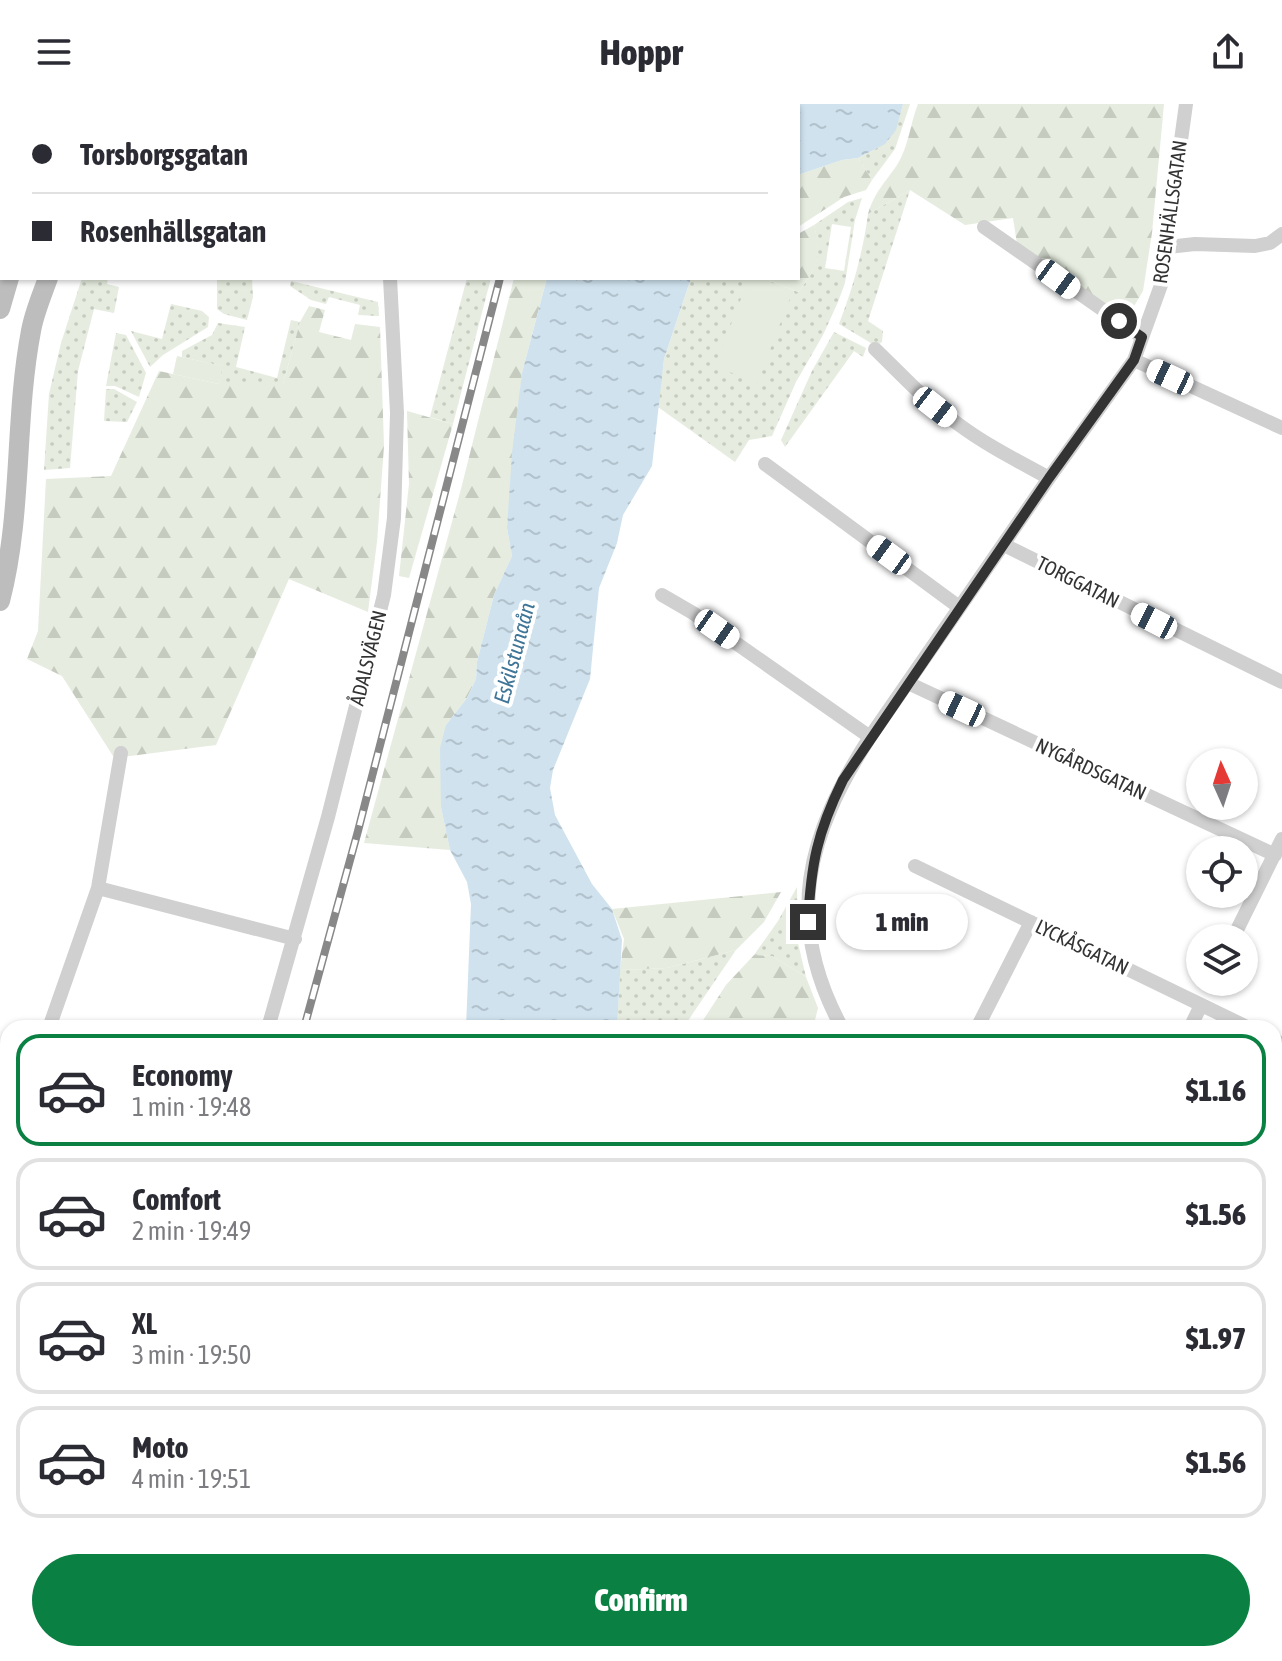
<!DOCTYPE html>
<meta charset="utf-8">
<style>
body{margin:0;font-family:"Asap Condensed",sans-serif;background:#f2f2f3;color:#2b2b33;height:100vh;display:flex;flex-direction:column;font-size:30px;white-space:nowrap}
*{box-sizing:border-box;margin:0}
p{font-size:26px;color:#7c7c81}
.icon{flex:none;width:44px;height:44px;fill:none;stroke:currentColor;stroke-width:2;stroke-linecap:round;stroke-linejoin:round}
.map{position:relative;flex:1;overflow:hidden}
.details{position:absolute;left:0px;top:916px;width:1282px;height:642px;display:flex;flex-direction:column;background:#fff;border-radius:24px 24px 0 0;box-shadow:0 2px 6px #0004}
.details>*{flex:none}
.banner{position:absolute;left:0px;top:0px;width:800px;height:176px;box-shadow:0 2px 6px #0004;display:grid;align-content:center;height:176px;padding:0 32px;background:#fff}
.needle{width:52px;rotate:357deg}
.tools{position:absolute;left:1186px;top:644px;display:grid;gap:16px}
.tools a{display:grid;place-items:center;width:72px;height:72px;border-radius:50%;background:#fff;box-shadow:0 2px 6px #0004;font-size:40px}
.end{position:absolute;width:36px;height:36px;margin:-18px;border:10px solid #333;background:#fff;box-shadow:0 0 0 4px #fff}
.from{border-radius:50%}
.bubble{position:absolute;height:56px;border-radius:28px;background:#fff;box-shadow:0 2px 6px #0004;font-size:26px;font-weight:800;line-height:56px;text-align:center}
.car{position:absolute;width:24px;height:48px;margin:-24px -12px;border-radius:10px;box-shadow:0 0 6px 2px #0007;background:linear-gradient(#fff 24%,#345 0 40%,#fff 0 76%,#345 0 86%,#fff 0)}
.banner b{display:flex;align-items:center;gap:28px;height:76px;font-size:30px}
.banner b+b{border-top:2px solid #e1e1e2}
.banner i{width:20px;height:20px;background:#2b2b33}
ul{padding:14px 0 0;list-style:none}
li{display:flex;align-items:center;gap:24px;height:112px;margin:0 16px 12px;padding:0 16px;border:4px solid #e1e1e2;border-radius:24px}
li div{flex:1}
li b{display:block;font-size:30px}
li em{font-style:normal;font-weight:800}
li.active{border-color:#0b8043}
li>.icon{width:72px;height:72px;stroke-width:1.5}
.action{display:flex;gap:16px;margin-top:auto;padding:16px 32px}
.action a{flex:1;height:92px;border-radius:48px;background:#0b8043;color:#fff;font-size:32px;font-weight:800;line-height:92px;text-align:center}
header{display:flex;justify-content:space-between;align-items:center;height:104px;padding:0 32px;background:#fff;font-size:36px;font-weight:800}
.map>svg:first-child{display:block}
.grass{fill:url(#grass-dots);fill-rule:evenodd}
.forest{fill:url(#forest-firs)}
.green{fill:#e6ecdf}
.water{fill:url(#water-ripples)}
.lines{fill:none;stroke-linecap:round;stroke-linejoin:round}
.minor{stroke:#d0d0d0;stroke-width:14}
.tertiary{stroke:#d0d0d0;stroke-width:18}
.secondary{stroke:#bdbdbd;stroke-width:20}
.rail-casing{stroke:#888;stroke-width:8}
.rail{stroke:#fff;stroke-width:5;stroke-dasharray:15;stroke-linecap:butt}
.route{stroke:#333;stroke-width:10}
.labels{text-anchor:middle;stroke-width:8;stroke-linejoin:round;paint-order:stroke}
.street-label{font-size:20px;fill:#333;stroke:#fff}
.water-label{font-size:22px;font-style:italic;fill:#3f7597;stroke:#fff}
</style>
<header><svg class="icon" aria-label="menu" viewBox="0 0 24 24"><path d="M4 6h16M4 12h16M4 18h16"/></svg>Hoppr<svg class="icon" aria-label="share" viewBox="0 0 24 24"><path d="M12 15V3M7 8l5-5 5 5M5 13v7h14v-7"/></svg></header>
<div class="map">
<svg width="1282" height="1557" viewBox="0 0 1282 1557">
<defs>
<pattern id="grass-dots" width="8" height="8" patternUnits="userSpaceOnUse" patternTransform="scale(2)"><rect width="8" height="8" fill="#e6ecdf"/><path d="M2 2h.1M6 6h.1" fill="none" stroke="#c6cbc0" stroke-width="1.8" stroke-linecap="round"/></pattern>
<pattern id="forest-firs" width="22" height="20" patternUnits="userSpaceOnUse" patternTransform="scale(2)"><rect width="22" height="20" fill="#e6ecdf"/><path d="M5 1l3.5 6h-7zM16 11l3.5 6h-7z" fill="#c6cbc0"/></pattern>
<pattern id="water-ripples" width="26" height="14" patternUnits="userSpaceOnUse" patternTransform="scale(2)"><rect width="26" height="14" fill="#cfe2ee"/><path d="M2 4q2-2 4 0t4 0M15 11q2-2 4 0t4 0" fill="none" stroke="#b2c2cd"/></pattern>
</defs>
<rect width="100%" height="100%" fill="#fff"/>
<path class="grass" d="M903 0H910L895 45 872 76 858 54C889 39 894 33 903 0Z
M910 86 868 217 883 227 882 238 876 242 839 220C853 184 863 148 868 110Z
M862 94 855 116 845 179 838 198 823 231 796 278 772 332 749 336 735 358 658 303 664 255 691 174H764L798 188C818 164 821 152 814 121L848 98ZM832 120 851 123 844 167 825 164Z
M82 174H108L107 180 119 183 114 209 94 205 78 267 70 364 44 366 49 290 61 239Z
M217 174H252L253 193 247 216 224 210 217 205Z
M467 174H491L453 320 430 313Z
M291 177 378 198 379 212 358 211 360 201 329 193 326 200 311 196 290 182Z
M171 200 202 207 209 213 208 223 163 251 150 263 131 227 162 235Z
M291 216 300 218 283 280H219L222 262 182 253V247L212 231 218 219 245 223 236 263 277 274Z
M834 228 866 244 863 253 854 247 785 343 781 336 812 267Z
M116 229 126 231 146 269 139 293 115 282H106Z
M106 285H114L137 298 127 318 104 317Z
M797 783 798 839 806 873 772 852 754 851 778 817Z
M736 846 683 924H617L620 866 667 864Z"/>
<path class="forest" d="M918 0H1164L1152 129 1143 187 1126 216 1017 140 1013 114 965 121 910 86 868 110C875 87 885 79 897 61 909 42 910 20 918 0Z
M858 54 872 76 866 86 844 93 798 123V71L842 56Z
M814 121C822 152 818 164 798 188L764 174H798V130Z
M514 174H547L522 269 507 424 512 452 494 491 477 558 476 575 467 594 446 621 441 703 450 746 364 739 461 385Z
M309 202 325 206 319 228 351 236 355 220 380 223 384 342 377 438 368 508 289 475 216 641 130 652H113L62 572 27 555 38 527 46 375 111 372 159 267 219 280H283L300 218Z
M407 307 453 320 409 474 399 472 409 380Z
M781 788 764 818 736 846 667 864 620 866 624 835 612 805Z
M754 851 772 852 806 873 818 904 813 924H698L726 881Z"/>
<path class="green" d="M749 174H760L793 187 757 279 715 262Z
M177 252 223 262 219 280 173 270Z
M1274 1367 1282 1370V1557H554L556 1550H1274Z
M50 1550H188L185 1557H46Z"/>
<path class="water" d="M645 0H903L896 26 885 40 858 54 842 56 798 71V2H643Z
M547 174H691L664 255 652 362 623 411 617 439 599 484 590 575 553 666 550 684 555 711 592 780 612 805 622 836 617 924H466L471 800 467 778 450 746 441 703 440 644 446 621 467 594 476 575 477 558 494 491 512 452 507 424 512 349 522 269Z
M251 1550H396L392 1557H248Z"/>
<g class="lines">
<path class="minor" d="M194 2V0
M502 2 504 0
M0 64H2
M984 123 1142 233
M1168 143 1195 140 1255 142 1270 139 1282 130
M875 245C902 271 927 299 958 320 986 341 1018 357 1049 374
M1134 256 1282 324
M765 360 959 503
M1004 441 1282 578
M662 491 693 509 870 633
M908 579 1275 751
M915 762 1249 924
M98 784 295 835
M1236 828 1282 735
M49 924 98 784 121 649
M268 924 328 713 384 491 394 414 397 309 390 174
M842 924C783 816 807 731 870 633L1049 374 1134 256 1161 181 1186 0
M977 924 1031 818
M1190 924 1201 901
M1274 936 1282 940
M0 987 8 990
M1274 1150 1282 1154
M0 1290 8 1297
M0 1480 8 1470
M452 1557 453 1550"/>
<path class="tertiary" d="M1274 1435 1282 1407
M1260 1557 1261 1550"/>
<path class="secondary" d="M65 2 66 0
M103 2 104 0
M0 205 9 174
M0 497C23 409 14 316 31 227 34 209 42 191 48 174"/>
<defs>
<path id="rail" d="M545 2V0
M304 924 358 727 500 174
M4 1557 9 1550"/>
</defs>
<use href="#rail" class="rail-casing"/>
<use href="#rail" class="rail"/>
</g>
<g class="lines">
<path class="route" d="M808 818C811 760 817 729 843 676L1049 374 1134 256 1142 233 1119 217"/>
</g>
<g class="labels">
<g class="street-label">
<text transform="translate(1170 108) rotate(-82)" y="7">ROSENHÄLLSGATAN</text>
<text transform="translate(1078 478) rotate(27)" y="7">TORGGATAN</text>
<text transform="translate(368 554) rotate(-76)" y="7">ÅDALSVÄGEN</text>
<text transform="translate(1091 665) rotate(25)" y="7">NYGÅRDSGATAN</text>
<text transform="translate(1082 843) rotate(26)" y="7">LYCKÅSGATAN</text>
</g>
<g class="water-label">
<text transform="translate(514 549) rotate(-75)" y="8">Eskilstunaån</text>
</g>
</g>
</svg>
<div class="tools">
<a><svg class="needle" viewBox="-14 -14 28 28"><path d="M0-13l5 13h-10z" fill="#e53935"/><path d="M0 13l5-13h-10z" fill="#7c7c81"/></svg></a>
<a><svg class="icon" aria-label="locate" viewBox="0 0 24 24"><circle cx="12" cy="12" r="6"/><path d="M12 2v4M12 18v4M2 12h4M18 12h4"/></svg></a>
<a><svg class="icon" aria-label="layers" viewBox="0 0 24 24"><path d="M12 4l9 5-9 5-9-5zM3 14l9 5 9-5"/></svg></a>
</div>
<i class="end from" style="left:1119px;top:217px"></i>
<i class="end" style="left:808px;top:818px"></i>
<div class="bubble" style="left:836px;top:790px;width:132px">1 min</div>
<i class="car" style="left:1058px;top:175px;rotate:126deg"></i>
<i class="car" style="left:1170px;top:273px;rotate:295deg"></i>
<i class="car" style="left:935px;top:303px;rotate:128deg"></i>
<i class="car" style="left:889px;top:451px;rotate:306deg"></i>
<i class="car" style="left:1154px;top:517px;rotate:297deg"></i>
<i class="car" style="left:717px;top:525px;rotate:125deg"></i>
<i class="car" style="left:962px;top:605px;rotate:295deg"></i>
<div class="banner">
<b><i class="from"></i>Torsborgsgatan</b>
<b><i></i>Rosenhällsgatan</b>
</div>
<section class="details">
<ul>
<li class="active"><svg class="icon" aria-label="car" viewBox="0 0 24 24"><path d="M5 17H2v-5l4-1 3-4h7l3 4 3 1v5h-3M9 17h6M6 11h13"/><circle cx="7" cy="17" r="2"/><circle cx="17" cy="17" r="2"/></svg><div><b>Economy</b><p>1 min · 19:48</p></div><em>$1.16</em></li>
<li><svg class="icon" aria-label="car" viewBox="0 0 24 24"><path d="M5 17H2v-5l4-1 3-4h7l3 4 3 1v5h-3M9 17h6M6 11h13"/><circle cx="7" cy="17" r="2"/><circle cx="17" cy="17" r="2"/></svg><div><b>Comfort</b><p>2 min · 19:49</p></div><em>$1.56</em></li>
<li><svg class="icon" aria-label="car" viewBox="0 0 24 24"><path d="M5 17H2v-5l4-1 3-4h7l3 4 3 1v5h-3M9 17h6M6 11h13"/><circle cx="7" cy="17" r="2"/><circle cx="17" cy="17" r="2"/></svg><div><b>XL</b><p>3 min · 19:50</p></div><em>$1.97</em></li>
<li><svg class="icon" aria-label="car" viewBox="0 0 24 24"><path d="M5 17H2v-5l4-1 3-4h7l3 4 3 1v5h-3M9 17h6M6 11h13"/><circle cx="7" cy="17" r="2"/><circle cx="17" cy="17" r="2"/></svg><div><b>Moto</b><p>4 min · 19:51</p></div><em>$1.56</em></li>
</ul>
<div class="action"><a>Confirm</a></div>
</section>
</div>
